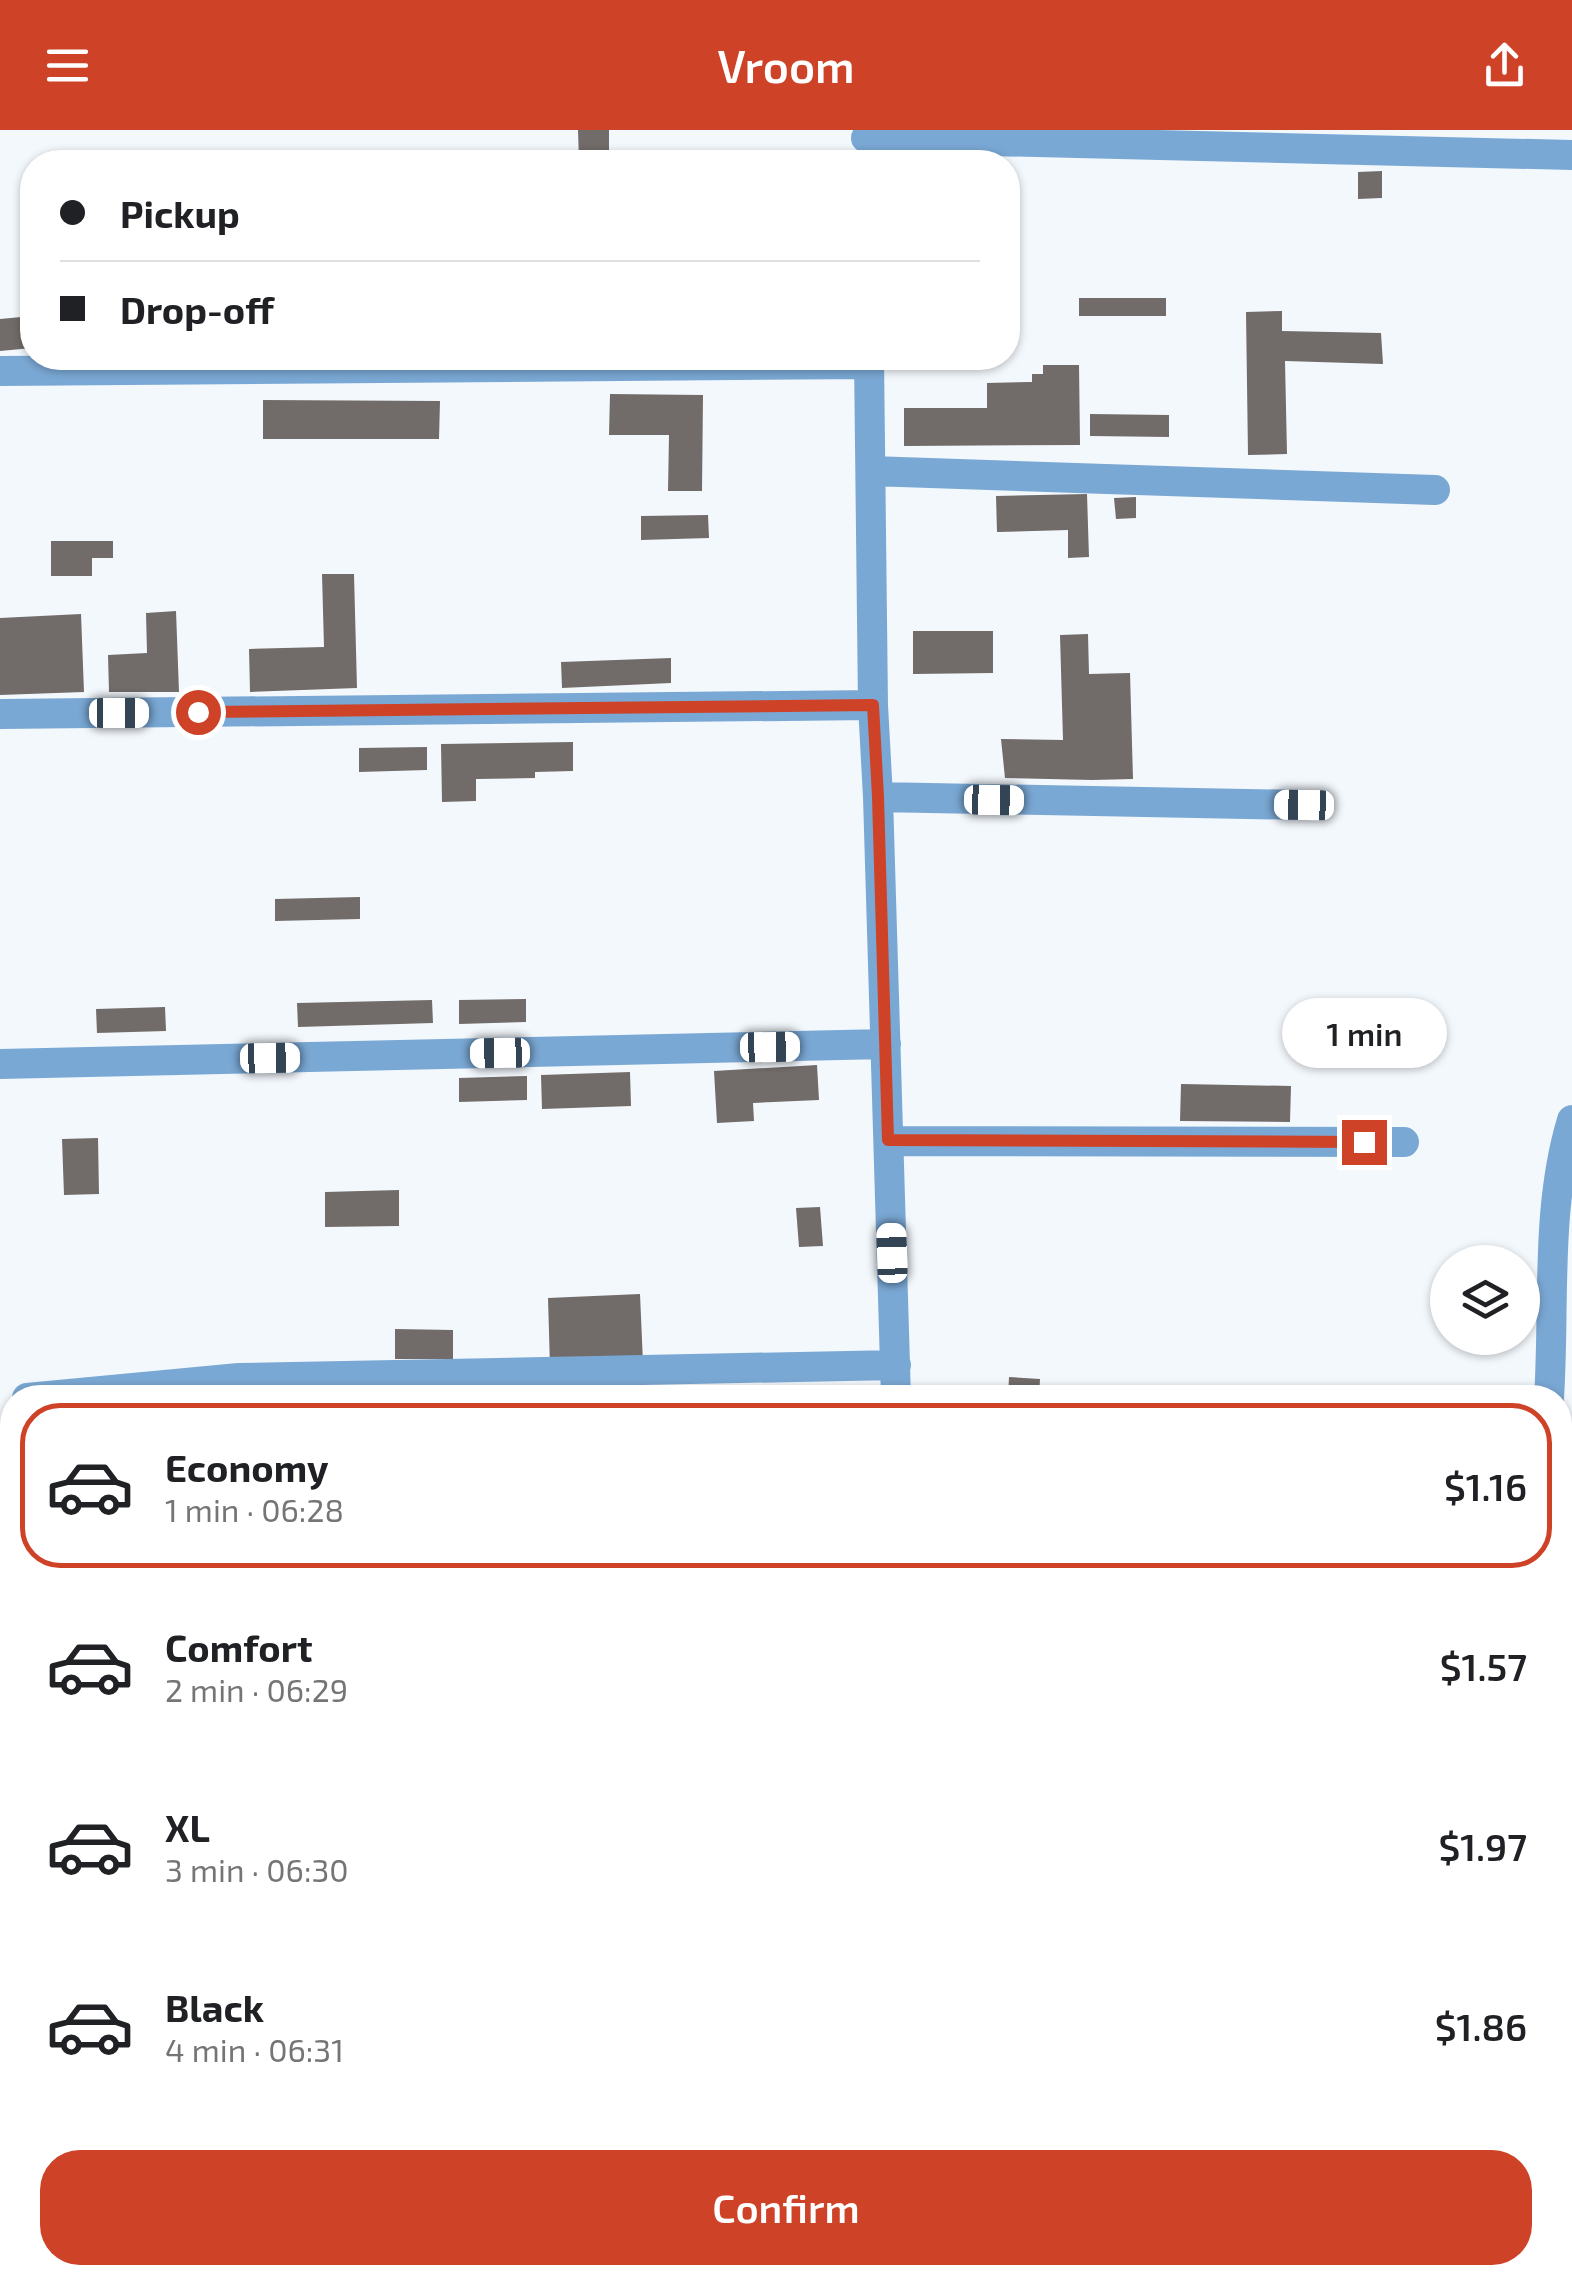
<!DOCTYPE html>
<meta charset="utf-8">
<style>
body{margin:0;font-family:"Exo 2",sans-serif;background:#f2f2f2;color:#202124;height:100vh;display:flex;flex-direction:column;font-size:38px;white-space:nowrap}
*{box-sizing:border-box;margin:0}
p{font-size:32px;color:#757577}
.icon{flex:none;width:55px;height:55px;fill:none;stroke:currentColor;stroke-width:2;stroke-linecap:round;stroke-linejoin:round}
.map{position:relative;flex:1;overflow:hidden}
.sheet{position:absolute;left:0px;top:1255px;width:1572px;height:900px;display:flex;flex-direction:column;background:#fff;border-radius:40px 40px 0 0;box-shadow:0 2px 8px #0004}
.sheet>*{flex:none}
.hud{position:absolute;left:20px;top:20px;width:1000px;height:220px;border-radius:40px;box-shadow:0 2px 8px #0004;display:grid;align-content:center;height:220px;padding:0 40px;background:#fff}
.fabs{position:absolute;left:1430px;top:1115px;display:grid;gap:20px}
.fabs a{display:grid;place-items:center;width:110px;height:110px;border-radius:50%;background:#fff;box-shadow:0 2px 8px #0004;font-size:50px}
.end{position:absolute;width:45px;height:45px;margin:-22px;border:12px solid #ce4327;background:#fff;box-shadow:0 0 0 5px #fff}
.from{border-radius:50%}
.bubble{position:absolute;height:70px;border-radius:35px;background:#fff;box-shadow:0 2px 8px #0004;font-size:32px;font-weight:600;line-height:70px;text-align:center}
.car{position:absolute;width:30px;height:60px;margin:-30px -15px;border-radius:12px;box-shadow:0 0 8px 2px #0007;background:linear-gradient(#fff 24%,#345 0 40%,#fff 0 76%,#345 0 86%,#fff 0)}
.hud b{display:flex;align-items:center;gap:35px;height:95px;font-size:38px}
.hud b+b{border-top:2px solid #e0e0e0}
.hud i{width:25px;height:25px;background:#202124}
ul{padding:18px 0 0;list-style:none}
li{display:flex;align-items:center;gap:30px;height:165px;margin:0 20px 15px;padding:0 20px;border:5px solid transparent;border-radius:40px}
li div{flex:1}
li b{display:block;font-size:38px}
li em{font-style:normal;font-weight:600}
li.on{border-color:#ce4327}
li>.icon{width:90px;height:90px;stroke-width:1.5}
.button{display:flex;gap:20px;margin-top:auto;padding:20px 40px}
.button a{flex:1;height:115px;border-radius:40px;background:#ce4327;color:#fff;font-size:40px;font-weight:600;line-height:115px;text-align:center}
header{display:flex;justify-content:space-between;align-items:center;height:130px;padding:0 40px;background:#ce4327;color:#fff;font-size:45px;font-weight:600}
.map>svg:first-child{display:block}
.building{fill:#716b69}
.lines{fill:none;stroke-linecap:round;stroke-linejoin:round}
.path{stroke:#919598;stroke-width:6;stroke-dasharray:5 5;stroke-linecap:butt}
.minor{stroke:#7aa8d4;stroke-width:30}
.route{stroke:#ce4327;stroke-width:12}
</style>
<header><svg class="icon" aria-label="menu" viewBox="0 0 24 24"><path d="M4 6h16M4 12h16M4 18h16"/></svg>Vroom<svg class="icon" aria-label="share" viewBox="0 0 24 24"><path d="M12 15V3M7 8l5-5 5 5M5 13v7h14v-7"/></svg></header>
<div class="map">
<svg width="1572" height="2155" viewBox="0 0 1572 2155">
<rect width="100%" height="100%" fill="#f3f8fd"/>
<path class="building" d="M578 0H609V32H579Z
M895 27 983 28V32H895Z
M1382 41V68L1358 69V42Z
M1079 168H1166V186H1079Z
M1282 181V201L1381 203 1383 234 1285 231 1287 324 1248 325 1246 182Z
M32 186V218L0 221V189Z
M1043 235H1079L1080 315 904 316V278H987V253L1032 252V244H1043Z
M610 264 703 265 702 361H668L669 305H609Z
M263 270 440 271 439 309H263Z
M1090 284 1169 285V307L1090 306Z
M1087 364 1089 427 1068 428V400L997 402 996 366Z
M1136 367V388L1116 389 1114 368Z
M708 385 709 408 641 410V386Z
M51 411H113V428H92V446H51Z
M322 444H354L357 558 250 562 249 519 324 517Z
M176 481 179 562H109L108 525 147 523 146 483Z
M81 484 84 562 0 565V488Z
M913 501H993V543L913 544Z
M1088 504 1089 544 1130 543 1133 649 1092 650 1005 648 1001 609 1063 610 1060 505Z
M671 528V553L562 558 561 532Z
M573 612V641L535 642V648L476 649V671L442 672 441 614Z
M427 617V640L359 642V618Z
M360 767V789L275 791V769Z
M526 869V892L459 894V870Z
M432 870 433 893 298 897 297 873Z
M165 877 166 901 97 903 96 879Z
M817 935 819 970 753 973 754 991 717 993 714 941Z
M630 942 631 976 542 979 541 945Z
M527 946V970L459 972V948Z
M1181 954 1291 956 1290 992 1180 991Z
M98 1008 99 1064 64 1065 62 1009Z
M399 1060V1096L325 1097V1062Z
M820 1077 823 1116 799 1117 796 1078Z
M640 1164 643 1233 550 1237 548 1168Z
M395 1199 453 1200V1229H395Z
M1009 1247 1040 1249 1039 1268H1008Z
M12 1296V1344H7L3 1297Z
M12 1450V1474L0 1475V1451Z"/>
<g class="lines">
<path class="path" d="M0 1855 12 1870
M207 2142 216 2155"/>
<path class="minor" d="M866 8 1572 25
M869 228 873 575 878 667 896 1268
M0 241 869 234
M871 341 1435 360
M0 584 873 575
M878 667 1304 675
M0 934 886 914
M889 1011 1404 1012
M27 1268 239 1248 896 1235
M1549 1268C1555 1176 1545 1079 1572 990
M0 1602 12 1604
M861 2142 862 2155
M948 2142 949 2155
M1498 2155 1499 2142"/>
</g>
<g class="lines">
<path class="route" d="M198 582 873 575 878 667 888 1010 1364 1012"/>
</g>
</svg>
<div class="fabs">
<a><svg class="icon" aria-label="layers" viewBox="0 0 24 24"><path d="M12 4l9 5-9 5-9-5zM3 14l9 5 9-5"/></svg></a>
</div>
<i class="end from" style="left:198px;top:582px"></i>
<i class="end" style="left:1364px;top:1012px"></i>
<div class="bubble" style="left:1282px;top:868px;width:165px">1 min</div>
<i class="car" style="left:119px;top:583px;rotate:90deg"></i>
<i class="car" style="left:994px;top:670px;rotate:91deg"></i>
<i class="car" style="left:1304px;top:675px;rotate:271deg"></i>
<i class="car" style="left:770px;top:917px;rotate:89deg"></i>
<i class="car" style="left:500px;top:923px;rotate:269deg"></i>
<i class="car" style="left:270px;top:928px;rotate:89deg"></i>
<i class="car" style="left:892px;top:1123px;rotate:358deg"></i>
<div class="hud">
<b><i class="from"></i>Pickup</b>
<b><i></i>Drop-off</b>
</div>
<section class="sheet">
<ul>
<li class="on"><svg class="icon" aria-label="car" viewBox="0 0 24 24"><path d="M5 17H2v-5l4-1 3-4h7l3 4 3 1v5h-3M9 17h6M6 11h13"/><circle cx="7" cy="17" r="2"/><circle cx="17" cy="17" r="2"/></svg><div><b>Economy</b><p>1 min · 06:28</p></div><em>$1.16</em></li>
<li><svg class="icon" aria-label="car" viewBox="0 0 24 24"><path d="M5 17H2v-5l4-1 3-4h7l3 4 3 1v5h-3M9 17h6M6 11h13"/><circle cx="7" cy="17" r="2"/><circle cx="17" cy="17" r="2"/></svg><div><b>Comfort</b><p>2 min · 06:29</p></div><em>$1.57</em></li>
<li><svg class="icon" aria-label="car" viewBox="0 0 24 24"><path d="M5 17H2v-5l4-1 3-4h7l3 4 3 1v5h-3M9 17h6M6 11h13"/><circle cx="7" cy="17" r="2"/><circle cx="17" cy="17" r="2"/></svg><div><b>XL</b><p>3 min · 06:30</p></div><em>$1.97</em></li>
<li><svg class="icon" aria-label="car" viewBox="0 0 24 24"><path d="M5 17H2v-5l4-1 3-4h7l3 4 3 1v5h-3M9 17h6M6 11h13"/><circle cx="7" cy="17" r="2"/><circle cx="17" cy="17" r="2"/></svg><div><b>Black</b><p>4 min · 06:31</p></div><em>$1.86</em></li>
</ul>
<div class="button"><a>Confirm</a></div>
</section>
</div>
